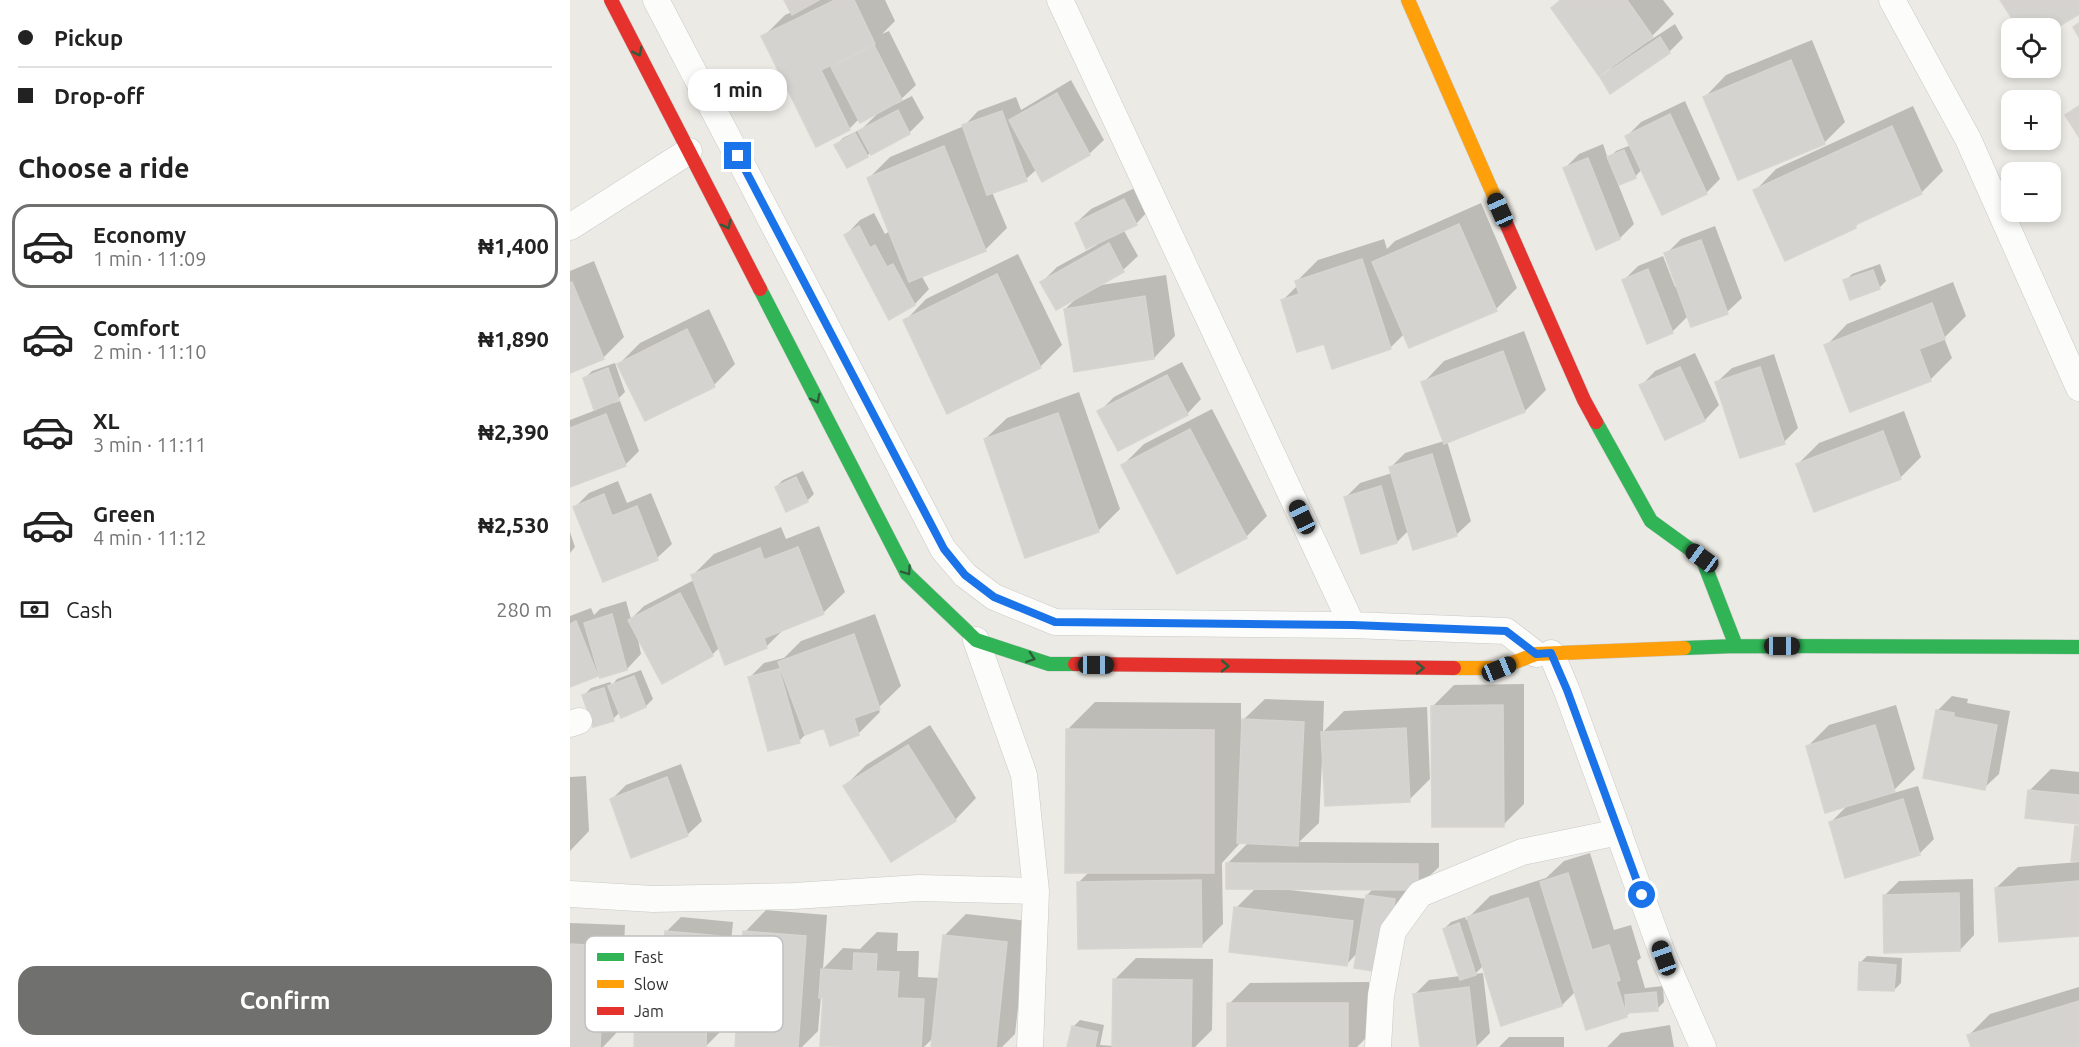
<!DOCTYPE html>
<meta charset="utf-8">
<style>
body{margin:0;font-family:Ubuntu,sans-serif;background:#f2f2f2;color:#222;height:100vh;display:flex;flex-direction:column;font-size:22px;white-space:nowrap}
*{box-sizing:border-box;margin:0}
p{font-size:20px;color:#767676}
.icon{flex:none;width:33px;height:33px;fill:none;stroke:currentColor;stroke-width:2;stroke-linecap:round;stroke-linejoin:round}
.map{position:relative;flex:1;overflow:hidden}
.sheet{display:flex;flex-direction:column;background:#fff;width:570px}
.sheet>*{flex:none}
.hud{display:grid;align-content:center;height:132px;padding:0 18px;background:#fff}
.fabs{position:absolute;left:1431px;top:18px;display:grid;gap:12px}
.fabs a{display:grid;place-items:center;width:60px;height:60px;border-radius:12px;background:#fff;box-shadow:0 3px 9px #0003;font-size:30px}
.end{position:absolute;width:27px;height:27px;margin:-14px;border:8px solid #1a73e8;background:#fff;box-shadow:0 0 0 3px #fff}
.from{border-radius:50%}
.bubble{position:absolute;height:42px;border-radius:18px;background:#fff;box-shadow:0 3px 9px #0003;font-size:20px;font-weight:600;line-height:42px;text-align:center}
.car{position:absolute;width:18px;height:36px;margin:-18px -9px;border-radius:8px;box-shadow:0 0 4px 2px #0007;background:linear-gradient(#222 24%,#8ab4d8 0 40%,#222 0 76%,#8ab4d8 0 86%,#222 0)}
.hud b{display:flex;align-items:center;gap:21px;height:57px;font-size:22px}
.hud b+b{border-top:2px solid #e0e0e0}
.hud i{width:15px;height:15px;background:#222}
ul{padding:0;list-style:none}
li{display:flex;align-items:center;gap:18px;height:84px;margin:0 12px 9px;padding:0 6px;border:3px solid transparent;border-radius:18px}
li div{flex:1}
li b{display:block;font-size:22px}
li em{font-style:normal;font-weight:600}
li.current{border-color:#70706e}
li>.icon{width:54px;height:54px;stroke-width:1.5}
h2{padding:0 18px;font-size:27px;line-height:72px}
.pay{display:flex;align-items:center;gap:15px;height:66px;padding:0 18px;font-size:22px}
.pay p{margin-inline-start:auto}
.primary-button{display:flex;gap:12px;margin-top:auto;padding:12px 18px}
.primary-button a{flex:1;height:69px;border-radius:18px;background:#70706e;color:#fff;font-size:24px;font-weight:600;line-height:69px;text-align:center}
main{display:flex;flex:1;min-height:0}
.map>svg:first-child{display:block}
.shadow{fill:#0003;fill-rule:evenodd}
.building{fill:#d5d3cf;stroke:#d7d5d0;stroke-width:1.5}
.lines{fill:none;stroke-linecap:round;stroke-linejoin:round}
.street-casing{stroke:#c9c9c9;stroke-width:27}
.fast-casing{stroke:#c9c9c9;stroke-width:15}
.slow-casing{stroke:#c9c9c9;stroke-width:15}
.jam-casing{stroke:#c9c9c9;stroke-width:15}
.street{stroke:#fcfcfb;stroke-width:26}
.fast{stroke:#30b455;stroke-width:14}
.slow{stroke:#ff9f0a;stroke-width:14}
.jam{stroke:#e5322d;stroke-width:14}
.oneway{stroke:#2f5d3c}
.route{stroke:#1a73e8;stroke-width:8}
.key{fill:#fff;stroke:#c0c0c0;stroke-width:1.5}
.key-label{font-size:16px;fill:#2e2e2e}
</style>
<main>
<section class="sheet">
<div class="hud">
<b><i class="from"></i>Pickup</b>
<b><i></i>Drop-off</b>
</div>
<h2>Choose a ride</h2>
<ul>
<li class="current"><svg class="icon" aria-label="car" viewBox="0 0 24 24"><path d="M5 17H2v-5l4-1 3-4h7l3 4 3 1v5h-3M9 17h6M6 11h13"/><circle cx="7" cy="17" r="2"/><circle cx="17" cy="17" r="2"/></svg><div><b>Economy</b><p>1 min · 11:09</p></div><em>₦1,400</em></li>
<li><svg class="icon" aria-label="car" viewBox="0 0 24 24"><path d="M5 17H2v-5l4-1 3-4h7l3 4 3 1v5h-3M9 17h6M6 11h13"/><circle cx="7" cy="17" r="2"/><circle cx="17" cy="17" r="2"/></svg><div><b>Comfort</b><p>2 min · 11:10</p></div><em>₦1,890</em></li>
<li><svg class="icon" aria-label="car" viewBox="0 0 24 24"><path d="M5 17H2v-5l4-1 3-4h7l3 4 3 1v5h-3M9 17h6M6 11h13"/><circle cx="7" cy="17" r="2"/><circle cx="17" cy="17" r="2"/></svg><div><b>XL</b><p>3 min · 11:11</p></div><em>₦2,390</em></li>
<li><svg class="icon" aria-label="car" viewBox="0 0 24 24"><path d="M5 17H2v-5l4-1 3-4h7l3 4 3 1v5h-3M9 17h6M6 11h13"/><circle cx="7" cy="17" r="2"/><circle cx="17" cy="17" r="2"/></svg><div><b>Green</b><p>4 min · 11:12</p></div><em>₦2,530</em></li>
</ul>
<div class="pay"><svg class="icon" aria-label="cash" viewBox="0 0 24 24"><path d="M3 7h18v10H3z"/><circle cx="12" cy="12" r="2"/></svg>Cash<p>280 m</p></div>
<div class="primary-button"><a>Confirm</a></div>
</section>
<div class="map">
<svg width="1509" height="1047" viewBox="0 0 1509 1047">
<rect width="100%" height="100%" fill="#eceae4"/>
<path class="shadow" d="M215 0H315L325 21 312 34 319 31 346 85 326 104 342 96 354 118 339 133 301 152 297 156 266 145 273 138 293 128 309 112 289 119 279 129 193 37 215 15 222 12Z
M990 0H1093L1104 14 1078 40 1079 41 1105 24 1113 38 1099 52 1032 78 1044 65 982 8Z
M1242 40 1275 122 1254 143 1135 97 1156 75Z
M501 80 534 140 519 154 467 169 456 179 422 192 437 228 415 250 351 275 359 289 345 304 319 318 276 235 290 220 304 213 315 234 320 231 298 179 320 157 394 126 408 111 446 97 451 110Z
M1115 101 1150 179 1136 193 1072 169 1065 177 1048 184 1064 224 1050 238 995 168 1009 154 1033 144 1038 159 1046 151 1061 145 1057 136 1071 122Z
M1343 106 1373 171 1351 193 1293 219 1285 227 1185 191 1206 169Z
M569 186 580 209 566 224 553 229 568 256 553 270 525 286 596 275 605 336 584 358 495 309 507 298 472 282 487 267 527 245 506 223 521 209Z
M911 203 947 288 926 309 834 334 820 348 755 342 712 301 728 285 727 281 748 260 814 239 817 249 825 241Z
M1145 226 1172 298 1157 312 1118 316 1102 332 1054 280 1068 266 1093 256 1105 287 1108 286 1096 254 1111 239Z
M448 254 492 345 471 366 378 412 335 321 356 299Z
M24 261 54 337 33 358 0 372V271Z
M1310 264 1316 281 1309 288 1275 281 1282 274Z
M1383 282 1396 316 1374 338 1382 358 1360 380 1256 346 1277 324Z
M139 309 165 364 144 385 49 364 70 343Z
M954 331 976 390 955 411 877 441 901 521 886 535 839 530 827 542 776 497 790 483 822 473 821 467 835 453 874 441 853 383 874 361Z
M1125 353 1149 405 1135 420 1096 438 1071 386 1085 371Z
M1204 354 1228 428 1214 442 1147 382 1162 368Z
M612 362 631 399 617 414 529 412 544 397Z
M45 363 55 392 44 403 50 401 69 451 55 465 0 486V420L26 410 15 378 22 371Z
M509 392 550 509 528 531 415 439 437 418Z
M642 409 697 516 676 537 552 466 574 444Z
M1334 411 1351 457 1330 478 1228 464 1249 443Z
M233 471 244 494 237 501 206 487 213 480Z
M48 481 57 503 81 493 102 544 87 558 5 507 19 493Z
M249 526 275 592 253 613 214 629 197 646 156 663 150 647 142 655 67 634 71 654 57 669 30 673 0 686V616L21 608 24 615 30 609 56 601 61 619 74 606 124 580 122 576 144 554 211 527 216 539Z
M0 532 5 547 0 553Z
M305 614 331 686 308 708 310 712 288 734 255 726 238 732 229 741 179 678 194 663 214 658 231 641Z
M71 670 83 699 76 706 52 716 50 712 43 719 14 695 21 688 40 682 42 685 47 679Z
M954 684V804L933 825 863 706 884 685Z
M1382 696 1398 699 1397 703 1440 711 1429 774 1414 788 1368 710Z
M695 699 754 701 753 732 774 711 857 707 860 779 839 800 752 760 749 823 729 842 869 843V867L847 888 829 957 788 952 777 964 666 908 686 888 658 863 679 842H671L652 863 653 924 631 946 508 883 520 871 497 730 525 702 671 703V722ZM720 888H804L797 895V899L720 890Z
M1326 705 1345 769 1320 794 1348 786 1364 839 1349 854 1260 823 1279 804 1237 747 1259 725Z
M360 725 406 798 385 820 275 786 296 765Z
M111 764 132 821 117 835 41 800 56 785Z
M1481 769 1509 772V822L1460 790Z
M16 776 19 831 0 851V777Z
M1020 853 1044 930 1061 925 1071 958 1067 961 1075 988 1093 986 1094 1002 1087 1009 1061 1011 1056 1016 1006 991 992 1005 913 966 905 974 913 973 920 1033 906 1047H851L845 994 859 980 890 976 874 929 881 922 895 917 896 920 920 896 976 878 994 861Z
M1509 862V934L1426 888 1448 867Z
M1403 879 1404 935 1390 950 1315 895 1329 881Z
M196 910 257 915 253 969 273 948 290 949 307 932 328 933 327 951H349L348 977 370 978 375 935 396 914 458 921 445 1034 432 1047H363L364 1037 354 1047H287L252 1044 255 996H251L248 1031 232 1047H166L175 932Z
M111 917 163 922 156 992 150 998V1032L135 1047H73L66 1008 81 994H91L97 931Z
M0 923 55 925 50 1029 33 1047H0Z
M1297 956 1332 958 1331 983 1324 990 1290 963Z
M566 958 643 959 642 1030 625 1047H499L503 1027 510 1020 534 1025 530 1045 544 1046V980Z
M799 982V1035L787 1047H659V1004L680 983Z
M1509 987V1047H1402L1399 1035 1420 1014Z
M1100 1025 1104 1047H1037L1051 1033Z
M939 1037H994V1047H929Z"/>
<path class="building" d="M214 0H249L222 15Z
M265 0H284L305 44 251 70 280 130 246 147 191 36Z
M991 0H1057L1083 37 1029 76 981 8Z
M1430 0H1509V14L1480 32V28H1448Z
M1509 23V37L1503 27Z
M1090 37 1100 53 1040 94 1030 77Z
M304 45 332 100 290 123 261 67Z
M1221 60 1255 144 1168 180 1133 97Z
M487 93 520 155 472 182 439 120Z
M1509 106V137L1495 115Z
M328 110 340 134 301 155 288 131Z
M432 111 457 181 417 195 392 125Z
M1100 114 1137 194 1092 215 1055 136Z
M1322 126 1352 194 1285 225 1286 228 1215 261 1183 190Z
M285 133 298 157 277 168 264 145Z
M374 146 416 251 339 282 297 178Z
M1054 150 1066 178 1049 185 1037 157Z
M1018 158 1050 239 1026 250 993 168Z
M554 199 567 225 516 249 505 223Z
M889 224 927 311 839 348 802 262Z
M289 226 300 248 305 245 317 267 323 264 345 305 319 320 274 235Z
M1131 240 1158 314 1121 327 1094 253Z
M539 243 554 272 486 310 470 282Z
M792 259 821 349 762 369 754 344 727 352 711 300 729 294 725 281Z
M1078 269 1103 333 1077 344 1052 280Z
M1303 270 1310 289 1280 300 1273 280Z
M427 274 471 368 377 414 333 320Z
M2 282 34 359 0 373V283Z
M575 296 584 359 504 372 494 309Z
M1362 303 1375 339 1349 349 1361 381 1280 412 1254 345Z
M117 329 145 387 75 421 47 364Z
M933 351 955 412 874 444 851 382Z
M1110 367 1135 421 1095 440 1069 385Z
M1190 367 1215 444 1170 458 1145 382Z
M38 368 49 400 24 410 13 378Z
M597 375 618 415 548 451 527 411Z
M488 413 529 532 455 558 414 439Z
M36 414 56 466 0 487V428Z
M620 429 677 538 607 574 551 465Z
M1313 431 1331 479 1244 512 1226 464Z
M862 454 887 536 843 550 819 467Z
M226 477 238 502 216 512 205 487Z
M811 486 827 543 791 554 774 497Z
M34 494 42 516 67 506 88 560 33 582 3 507Z
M228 547 254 614 194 638 197 648 155 665 121 575 190 548 194 560Z
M110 593 143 656 92 684 58 620Z
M42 614 57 670 30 678 14 623Z
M6 621 28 676 0 687V624Z
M284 634 310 709 284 718 289 735 260 746 254 728 235 735 208 662Z
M209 669 230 743 198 751 178 677Z
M64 676 76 707 51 718 38 686Z
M34 688 44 721 23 727 12 695Z
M933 705 934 827H862L861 706Z
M1366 710 1384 713V717L1427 725 1415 790 1353 778Z
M672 719 734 722 728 846 667 843Z
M1305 725 1325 792 1255 813 1236 746Z
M836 728 840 802 755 806 751 732Z
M496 729 644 730V873H495Z
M338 745 386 821 321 862 273 786Z
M97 777 118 836 61 858 40 799Z
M1458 790 1509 795V824L1455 818Z
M1333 799 1350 855 1275 878 1259 822Z
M1505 826H1509V861H1501Z
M656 863 848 864V890L656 889Z
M998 873 1022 950 1039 945 1050 980 1046 982 1057 1017 1016 1030 970 882Z
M631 880 632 947 508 949 507 882Z
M1509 881V936L1429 942 1425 888Z
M1389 893 1390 951 1314 953 1313 895Z
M796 895 825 899 815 973 784 968Z
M958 898 992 1006 931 1026 897 917Z
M664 907 783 921 777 966 659 952Z
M889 923 906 975 890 980 873 929Z
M95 931 150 936 143 1008 88 1003Z
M173 931 236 936 228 1047H165Z
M373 935 437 942 426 1047H361Z
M0 944 34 946 30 1047H0Z
M284 953 307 954 306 971 329 972 327 998 354 999 351 1047 250 1046 253 998H249L251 969 283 971Z
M1289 962 1326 965 1324 991 1288 990Z
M543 979 622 980 621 1047H542Z
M899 987 906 1047H850L843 994Z
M1086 992 1088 1011 1056 1013 1055 995Z
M1509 1001V1047H1401L1397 1035Z
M657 1003H778V1047H657Z
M65 1008H137L136 1047H64Z
M502 1026 528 1032 525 1047H497Z"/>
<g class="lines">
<defs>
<path id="street" d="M86 0 373 549 395 575 424 597 485 622 782 625 936 631 966 654
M490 0 782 625
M1322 0 1398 139 1509 388
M0 227 119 151
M406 640 454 775 466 891 460 1047
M981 653 997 691 1094 958 1133 1047
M0 724 9 721
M0 894 83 899 224 896 349 888 466 891
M808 1047 811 995 823 931 850 894 952 852 1049 832"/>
<path id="fast" d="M190 289 337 574 406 640 479 664H505
M1026 422 1081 521 1132 558 1166 646
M1114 648 1166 646 1509 647"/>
<path id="slow" d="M838 0 932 214
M884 668H929L966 654 1114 648"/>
<path id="jam" d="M41 0 190 289
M932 214 1014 400 1026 422
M505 664 884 668"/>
</defs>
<use href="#street" class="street-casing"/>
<use href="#fast" class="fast-casing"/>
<use href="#slow" class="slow-casing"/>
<use href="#jam" class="jam-casing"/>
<use href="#street" class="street"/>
<use href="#fast" class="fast"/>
<use href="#slow" class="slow"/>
<use href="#jam" class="jam"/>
</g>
<defs><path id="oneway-chevron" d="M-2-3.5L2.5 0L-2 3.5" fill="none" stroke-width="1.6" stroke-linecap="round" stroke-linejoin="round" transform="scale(1.5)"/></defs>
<g class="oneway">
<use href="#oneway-chevron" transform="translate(68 52) rotate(63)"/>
<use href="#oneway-chevron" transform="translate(157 225) rotate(63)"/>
<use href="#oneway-chevron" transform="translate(246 399) rotate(63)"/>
<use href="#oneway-chevron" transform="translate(337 571) rotate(55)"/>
<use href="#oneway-chevron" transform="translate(461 658) rotate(19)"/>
<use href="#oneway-chevron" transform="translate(655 666) rotate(1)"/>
<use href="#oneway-chevron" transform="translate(850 668) rotate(1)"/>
</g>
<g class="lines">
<path class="route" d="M168 156 374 549 395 575 424 597 485 622 782 625 936 631 966 654 981 653 997 690 1072 895"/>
</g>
<rect x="15" y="936" width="198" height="96" rx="9" class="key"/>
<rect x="27" y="953" width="27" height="8" fill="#30b455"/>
<rect x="27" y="980" width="27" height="8" fill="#ff9f0a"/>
<rect x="27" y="1007" width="27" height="8" fill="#e5322d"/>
<g class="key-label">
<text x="64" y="963">Fast</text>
<text x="64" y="990">Slow</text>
<text x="64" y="1017">Jam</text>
</g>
</svg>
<div class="fabs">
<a><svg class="icon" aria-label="locate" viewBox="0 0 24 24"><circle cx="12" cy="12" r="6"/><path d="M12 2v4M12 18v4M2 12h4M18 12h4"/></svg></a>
<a>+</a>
<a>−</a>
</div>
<i class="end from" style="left:1072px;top:895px"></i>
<i class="end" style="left:168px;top:156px"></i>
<div class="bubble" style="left:118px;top:69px;width:99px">1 min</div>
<i class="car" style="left:930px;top:210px;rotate:336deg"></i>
<i class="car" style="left:732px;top:517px;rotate:335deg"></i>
<i class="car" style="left:1132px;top:558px;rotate:306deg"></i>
<i class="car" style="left:1212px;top:646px;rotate:90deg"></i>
<i class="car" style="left:526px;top:665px;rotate:90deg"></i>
<i class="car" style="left:929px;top:669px;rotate:68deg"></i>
<i class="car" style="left:1094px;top:958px;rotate:340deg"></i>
</div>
</main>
